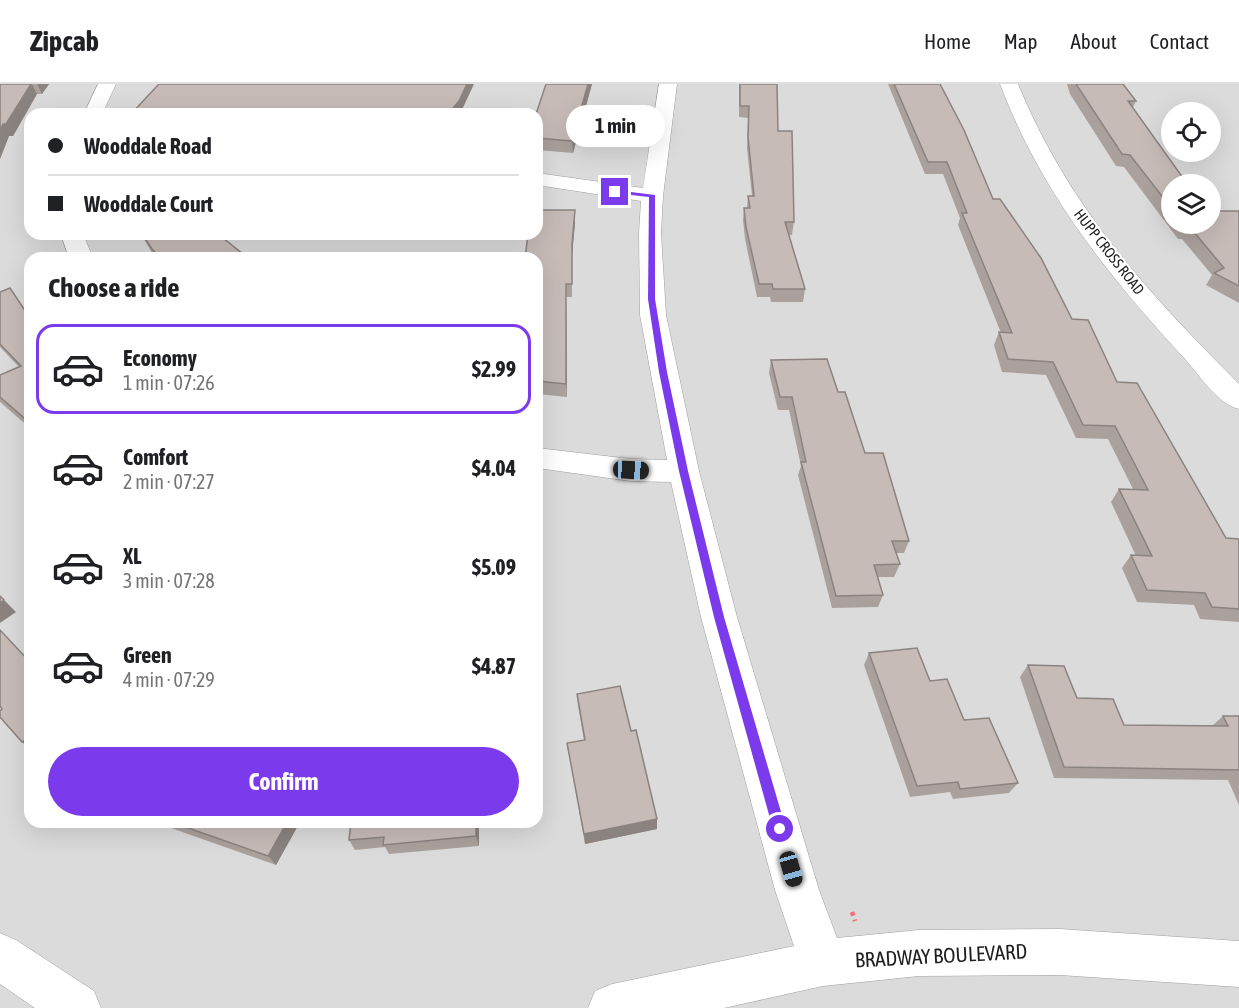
<!DOCTYPE html>
<meta charset="utf-8">
<style>
body{margin:0;font-family:"Asap Condensed",sans-serif;background:#f6f6f6;color:#202124;height:100vh;display:flex;flex-direction:column;font-size:22px;white-space:nowrap}
*{box-sizing:border-box;margin:0}
p{font-size:20px;color:#757577}
.icon{flex:none;width:33px;height:33px;fill:none;stroke:currentColor;stroke-width:2;stroke-linecap:round;stroke-linejoin:round}
.map{position:relative;flex:1;overflow:hidden}
.side{position:absolute;left:24px;top:168px;width:519px;height:576px;display:flex;flex-direction:column;background:#fff;border-radius:18px;box-shadow:0 6px 24px #0002}
.side>*{flex:none}
.banner{position:absolute;left:24px;top:24px;width:519px;height:132px;border-radius:18px;box-shadow:0 6px 24px #0002;display:grid;align-content:center;height:132px;padding:0 24px;background:#fff}
.tools{position:absolute;left:1161px;top:18px;display:grid;gap:12px}
.tools a{display:grid;place-items:center;width:60px;height:60px;border-radius:50%;background:#fff;box-shadow:0 6px 24px #0002;font-size:30px}
.end{position:absolute;width:27px;height:27px;margin:-14px;border:8px solid #7c3aed;background:#fff;box-shadow:0 0 0 3px #fff}
.from{border-radius:50%}
.bubble{position:absolute;height:42px;border-radius:21px;background:#fff;box-shadow:0 6px 24px #0002;font-size:20px;font-weight:700;line-height:42px;text-align:center}
.car{position:absolute;width:18px;height:36px;margin:-18px -9px;border-radius:8px;box-shadow:0 0 4px 2px #0007;background:linear-gradient(#222 24%,#8ab4d8 0 40%,#222 0 76%,#8ab4d8 0 86%,#222 0)}
.banner b{display:flex;align-items:center;gap:21px;height:57px;font-size:22px}
.banner b+b{border-top:2px solid #e0e0e0}
.banner i{width:15px;height:15px;background:#202124}
ul{padding:0;list-style:none}
li{display:flex;align-items:center;gap:18px;height:90px;margin:0 12px 9px;padding:0 12px;border:3px solid transparent;border-radius:18px}
li div{flex:1}
li b{display:block;font-size:22px}
li em{font-style:normal;font-weight:700}
li.on{border-color:#7c3aed}
li>.icon{width:54px;height:54px;stroke-width:1.5}
h2{padding:0 24px;font-size:27px;line-height:72px}
.button{display:flex;gap:12px;margin-top:auto;padding:12px 24px}
.button a{flex:1;height:69px;border-radius:36px;background:#7c3aed;color:#fff;font-size:24px;font-weight:700;line-height:69px;text-align:center}
header{display:flex;align-items:center;gap:36px;box-sizing:border-box;height:84px;padding:0 30px;background:#fff;border-bottom:2px solid #e0e0e0}
header strong{font-size:28px}
nav{display:flex;gap:33px;margin-inline-start:auto;font-size:21px}
.map>svg:first-child{display:block}
.residential{fill:#dcdbdb;fill-rule:evenodd}
.lines{fill:none;stroke-linecap:round;stroke-linejoin:round}
.minor-casing{stroke:#9f9f9f;stroke-width:1}
.path{stroke:#f46f76;stroke-width:4.5;stroke-dasharray:4 4;stroke-linecap:butt}
.minor{fill:#fff;fill-rule:evenodd}
.wall{fill:#aaa19d}
.shaded-wall{fill:#8b8380}
.building{fill:#c6bbb7;stroke:#8b8380;stroke-width:1.5}
.route{fill:#7c3aed}
.labels{text-anchor:middle;stroke-width:4.5;stroke-linejoin:round;paint-order:stroke}
.far-street-label{font-size:15px;fill:#1e1e1e;stroke:#fff}
.near-street-label{font-size:21px;fill:#1e1e1e;stroke:#fff}
</style>
<header>
<strong>Zipcab</strong>
<nav><a>Home</a><a>Map</a><a>About</a><a>Contact</a></nav>
</header>
<div class="map">
<svg width="1239" height="924" viewBox="0 0 1239 924">
<rect width="100%" height="100%" fill="#eee9e4"/>
<path class="residential" d="M0 0H1239V924H0ZM1172 28H1210V68H1172ZM30 30H537V150H30ZM1172 100H1210V140H1172ZM30 174H537V738H30Z"/>
<g class="lines">
<defs>
<path id="minor" d="M98 0H116L102 30H84Z
M659 0H677L663 112 661 149 666 231 699 387 737 533 819 806 837 854 919 846 1060 845 1239 857V903L1060 891 919 892 823 902 724 924H588L595 907 612 900 794 862 775 806 701 533 671 398 631 397 537 384V364L631 375 667 376 640 231 639 149 641 117 537 101V89L643 104Z
M1000 0H1018C1068 122 1147 208 1239 300V325C1218 320 1200 292 1186 276 1108 192 1041 108 1000 0Z
M61 150H83L93 174H69Z
M0 849 16 856 94 907 101 924H35L0 900Z"/>
</defs>
<use href="#minor" class="minor-casing"/>
<path class="path" d="M852 828 855 837"/>
<use href="#minor" class="minor"/>
</g>
<path class="wall" d="M0 0H49L42 10H37L13 52H9L0 75Z
M592 0 573 69 537 66V30Z
M739 0H777L778 47 794 138 792 151H789L805 205 803 218H771L770 213H757L745 155 743 136 744 124H747L748 112H752L747 64 748 34 739 33Z
M888 0H940L993 115 1072 235 1117 298 1226 454 1239 455V538L1200 535 1194 521 1137 518 1122 484 1131 471 1136 472 1111 418 1119 405H1133L1108 355 1076 354 1046 291 1002 288 994 261 999 248 1001 249 958 141 960 134 943 90H925Z
M1067 0H1123L1136 17 1133 23 1172 100V140H1210L1213 127H1239V219L1206 201 1212 191 1182 155H1178L1124 83 1116 82 1070 10Z
M575 139 572 172V213H566L567 313 537 310V174Z
M141 150H218L248 174H155Z
M0 208 30 234V344L0 318V291L19 283 0 263Z
M771 276 838 308 865 369 909 457 904 469H896L900 480 894 493H878L883 511 878 523 832 524 798 391 801 382 789 326H778L769 289Z
M869 569 930 597 1018 699 1009 709 953 715 950 708 910 713 864 581Z
M1028 581 1077 614 1124 641 1212 642 1223 632H1239V721L1228 696 1054 694 1020 593Z
M577 610 631 647 657 735V745L585 760 567 659 584 656 578 621Z
M154 738H300L276 781Z
M479 738V762L389 770 385 763 355 766 349 756Z"/>
<path class="shaded-wall" d="M31 0H32L37 10 13 52H9L0 75V47L3 40Z
M37 0H49L42 10Z
M467 0H474L461 28 459 30H448Z
M588 0H592L573 69 572 57Z
M575 126V139L572 172V213V160Z
M566 200V213L567 313 566 300Z
M538 457 539 469 537 472V458Z
M4 516 16 528 0 539V519Z
M30 652V665L22 658Z
M657 735V745L585 760 584 750Z
M287 738H300L276 781 268 772Z
M476 738H479V762L476 752Z"/>
<path class="building" d="M0 0H31L6 40H3L0 47Z
M159 0H467L459 17 448 30H131Z
M546 0H588L572 57 537 54 536 30Z
M740 0H777L778 47H792L794 138H785L805 205H773L772 200H759L746 143 744 124H750L748 112H754L748 53 749 22H740Z
M894 0H940L964 46 993 115H1000L1041 174 1072 235 1088 236 1117 298 1137 299 1226 454 1239 455V525L1212 523 1205 509 1147 506 1131 471 1152 472 1119 405 1148 406 1115 342 1083 341 1053 278 1008 275 999 248 1012 249 962 129H967L947 78H928Z
M1076 0H1123L1136 17H1128L1183 94H1186L1192 100H1172V125L1130 71 1122 70Z
M1210 124 1213 127H1239V202L1214 189 1224 184 1189 142H1185L1183 140H1210Z
M537 126H575L572 160V200H566V300L537 297V174H525L528 150H537Z
M142 150H218L248 174H161L152 165Z
M10 204 30 234V339L0 313V291L21 282 0 260V208Z
M827 275 838 308H845L865 369H883L909 457H892L900 480 874 481 883 511 836 512 801 378H806L792 313H780L771 276Z
M0 512 4 516 0 519Z
M0 546 30 578V652L22 658 0 633V627L2 625 0 622Z
M917 564 930 597 947 595 964 636 989 634 1018 699 960 705 958 698 917 702 869 569Z
M1028 581 1064 582 1077 614 1113 615 1124 641 1228 642 1223 632H1239V686L1064 683Z
M620 602 631 647 636 646 657 735 584 750 567 659 585 656 577 610Z
M171 738H287L268 772Z
M351 738H476V752L383 761 384 753 349 756Z"/>
<path class="route" d="M615 106 655 111V215L667 288 688 387 724 533 786 745 784 749 780 751 775 749 773 745 714 533 679 387 659 288 648 215 649 113 613 109Z"/>
<g class="labels">
<g class="far-street-label">
<text transform="translate(1109 168) rotate(52)" y="5">HUPP CROSS ROAD</text>
</g>
<g class="near-street-label">
<text transform="translate(941 872) rotate(-3)" y="7">BRADWAY BOULEVARD</text>
</g>
</g>
</svg>
<div class="tools">
<a><svg class="icon" aria-label="locate" viewBox="0 0 24 24"><circle cx="12" cy="12" r="6"/><path d="M12 2v4M12 18v4M2 12h4M18 12h4"/></svg></a>
<a><svg class="icon" aria-label="layers" viewBox="0 0 24 24"><path d="M12 4l9 5-9 5-9-5zM3 14l9 5 9-5"/></svg></a>
</div>
<i class="end from" style="left:780px;top:745px"></i>
<i class="end" style="left:615px;top:108px"></i>
<div class="bubble" style="left:566px;top:21px;width:99px">1 min</div>
<i class="car" style="left:631px;top:386px;rotate:93deg"></i>
<i class="car" style="left:791px;top:785px;rotate:164deg"></i>
<div class="banner">
<b><i class="from"></i>Wooddale Road</b>
<b><i></i>Wooddale Court</b>
</div>
<section class="side">
<h2>Choose a ride</h2>
<ul>
<li class="on"><svg class="icon" aria-label="car" viewBox="0 0 24 24"><path d="M5 17H2v-5l4-1 3-4h7l3 4 3 1v5h-3M9 17h6M6 11h13"/><circle cx="7" cy="17" r="2"/><circle cx="17" cy="17" r="2"/></svg><div><b>Economy</b><p>1 min · 07:26</p></div><em>$2.99</em></li>
<li><svg class="icon" aria-label="car" viewBox="0 0 24 24"><path d="M5 17H2v-5l4-1 3-4h7l3 4 3 1v5h-3M9 17h6M6 11h13"/><circle cx="7" cy="17" r="2"/><circle cx="17" cy="17" r="2"/></svg><div><b>Comfort</b><p>2 min · 07:27</p></div><em>$4.04</em></li>
<li><svg class="icon" aria-label="car" viewBox="0 0 24 24"><path d="M5 17H2v-5l4-1 3-4h7l3 4 3 1v5h-3M9 17h6M6 11h13"/><circle cx="7" cy="17" r="2"/><circle cx="17" cy="17" r="2"/></svg><div><b>XL</b><p>3 min · 07:28</p></div><em>$5.09</em></li>
<li><svg class="icon" aria-label="car" viewBox="0 0 24 24"><path d="M5 17H2v-5l4-1 3-4h7l3 4 3 1v5h-3M9 17h6M6 11h13"/><circle cx="7" cy="17" r="2"/><circle cx="17" cy="17" r="2"/></svg><div><b>Green</b><p>4 min · 07:29</p></div><em>$4.87</em></li>
</ul>
<div class="button"><a>Confirm</a></div>
</section>
</div>
